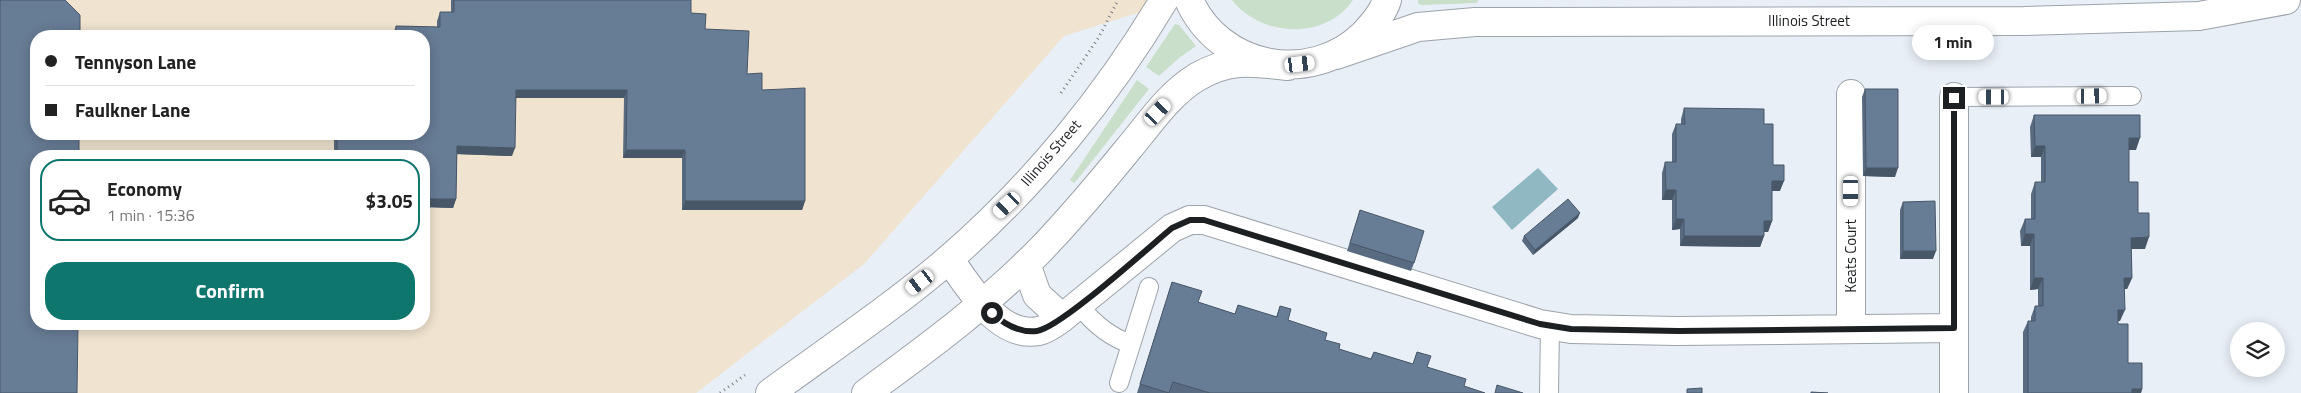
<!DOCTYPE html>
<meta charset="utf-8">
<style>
body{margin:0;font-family:"Titillium Web",sans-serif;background:#f6f6f6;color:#222;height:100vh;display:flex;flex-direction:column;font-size:19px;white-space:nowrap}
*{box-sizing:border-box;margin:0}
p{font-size:16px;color:#767676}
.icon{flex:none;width:28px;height:28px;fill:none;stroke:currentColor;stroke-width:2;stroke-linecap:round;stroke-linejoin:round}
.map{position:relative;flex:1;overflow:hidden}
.panel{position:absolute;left:30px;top:150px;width:400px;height:180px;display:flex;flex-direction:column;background:#fff;border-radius:20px;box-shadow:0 2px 12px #0003}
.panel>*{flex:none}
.top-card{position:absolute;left:30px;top:30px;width:400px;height:110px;border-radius:20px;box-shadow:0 2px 12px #0003;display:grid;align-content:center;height:110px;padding:0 15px;background:#fff}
.tools{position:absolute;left:2230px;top:322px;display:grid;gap:10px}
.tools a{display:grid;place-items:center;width:55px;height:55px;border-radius:50%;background:#fff;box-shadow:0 2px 12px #0003;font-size:25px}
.end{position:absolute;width:22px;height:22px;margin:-11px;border:6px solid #1d2022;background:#fff;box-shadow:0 0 0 2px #fff}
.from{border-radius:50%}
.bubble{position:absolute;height:35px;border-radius:18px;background:#fff;box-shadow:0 2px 12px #0003;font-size:16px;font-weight:700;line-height:35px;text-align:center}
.car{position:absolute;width:15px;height:30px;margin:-15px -8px;border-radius:6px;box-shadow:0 0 4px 1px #0007;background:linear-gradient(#fff 24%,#345 0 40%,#fff 0 76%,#345 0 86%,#fff 0)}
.top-card b{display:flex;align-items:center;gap:18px;height:48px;font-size:19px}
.top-card b+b{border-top:1px solid #e0e0e0}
.top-card i{width:12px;height:12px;background:#222}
ul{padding:9px 0 0;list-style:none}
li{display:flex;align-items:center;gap:15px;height:82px;margin:0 10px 8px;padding:0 5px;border:2px solid transparent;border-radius:20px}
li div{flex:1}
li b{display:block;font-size:19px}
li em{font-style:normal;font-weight:700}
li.selected{border-color:#0f766e}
li>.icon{width:45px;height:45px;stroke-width:1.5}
.action{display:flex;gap:10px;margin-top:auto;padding:10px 15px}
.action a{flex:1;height:58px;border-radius:20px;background:#0f766e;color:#fff;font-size:20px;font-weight:700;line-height:58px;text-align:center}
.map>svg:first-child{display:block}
.commercial{fill:#f0e3cf;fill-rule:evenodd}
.green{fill:#c9dfc9}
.water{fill:#8fb8c2}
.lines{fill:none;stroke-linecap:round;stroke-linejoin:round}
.lane-casing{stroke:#9da3aa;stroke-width:20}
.street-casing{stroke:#9da3aa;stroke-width:30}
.secondary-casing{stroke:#9da3aa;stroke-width:30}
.path{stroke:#7b7f84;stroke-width:3;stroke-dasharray:1 4;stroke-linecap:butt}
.lane{stroke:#fff;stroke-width:18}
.street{stroke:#fff;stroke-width:28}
.secondary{stroke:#fff;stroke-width:28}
.wall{fill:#596b80}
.shaded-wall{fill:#485768}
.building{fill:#677c95;stroke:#485768}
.route{stroke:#1d2022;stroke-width:6}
.labels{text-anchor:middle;stroke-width:4;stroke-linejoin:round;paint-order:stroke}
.street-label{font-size:15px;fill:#1d2022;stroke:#fff}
</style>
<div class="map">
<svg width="2301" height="393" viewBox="0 0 2301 393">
<rect width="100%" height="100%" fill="#e9eff7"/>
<path class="commercial" d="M0 0H1179L1064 36 864 264 696 393H0ZM36 36H424V134H36ZM36 156H424V324H36Z"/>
<path class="green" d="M1232 0H1353C1325 41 1261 37 1232 0Z
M1418 0H1478L1477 3 1422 5 1418 4Z
M1175 24 1179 25 1196 46 1179 58 1159 76 1146 67Z
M1137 80 1149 89 1081 175 1074 183 1070 180Z"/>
<path class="water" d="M1538 168 1558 189 1512 230 1492 207Z"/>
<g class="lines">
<defs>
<path id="lane" d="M1954 97 2132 96
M1079 305C1093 323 1109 337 1131 344
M1119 383 1149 287
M1549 393 1550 326"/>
<path id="street" d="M949 259C969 286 998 339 1039 331 1047 329 1055 323 1062 318L1172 228 1190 220H1204L1540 324 1571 329 1677 331 1954 328
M1026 264 1037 295 1062 318
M1851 328V94
M1954 393V97"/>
<path id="secondary" d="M1189 0C1219 68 1310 87 1364 34 1373 24 1383 13 1387 0
M1336 55 1418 27 1475 22 2024 21 2199 16 2286 0
M770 393C830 349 893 307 949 259 1033 186 1107 96 1164 0
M866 393C929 347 994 299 1047 243 1076 212 1103 180 1129 148 1150 123 1169 94 1197 77 1230 58 1252 62 1288 66"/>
</defs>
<use href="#lane" class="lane-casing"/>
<use href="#street" class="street-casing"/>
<use href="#secondary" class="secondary-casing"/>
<path class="path" d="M1061 93 1099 37 1118 0
M720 393 745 375"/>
<use href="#lane" class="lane"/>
<use href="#street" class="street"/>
<use href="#secondary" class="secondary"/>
</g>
<path class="wall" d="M451 0H691V13L705 29 762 90 805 201 802 210H682V158H623L624 98H516L512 156 457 154 456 199 453 208 424 207V156H334V134H424V36H393V34L396 26 437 27V21L440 12H451Z
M1865 89 1895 177 1863 176 1862 97Z
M1684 108 1764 124 1773 165 1780 191H1772V221L1768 232H1764V236L1760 247 1680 246V229L1672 230V200H1662V173L1665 162H1672V134L1676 124H1681V119Z
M2034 115 2136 150H2129V182L2138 213 2145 249H2131L2132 278 2127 289H2124L2120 321H2118V324L2128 363 2142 389 2141 393H2023V332L2028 321H2031V317L2035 306H2038V289L2030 290V246H2021L2020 231 2025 219H2031V194L2035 182H2041V157H2031L2030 127Z
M1903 202 1933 259H1900V210Z
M1360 210 1414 263 1411 271 1347 251Z
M1578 218 1533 255 1522 241 1524 236Z
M1172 282 1198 302 1235 314 1238 305 1276 317 1280 306 1288 320 1325 340 1339 349 1371 359 1374 352 1413 364 1417 352 1427 367 1464 386 1485 393H1137Z"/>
<path class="shaded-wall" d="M516 90H627L624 98H513Z
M2129 138H2140L2136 150H2124Z
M457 146 515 148 512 156 454 154Z
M2035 146H2045L2041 157H2031Z
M626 150H685L682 158H623Z
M1866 168H1898L1895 177 1863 176Z
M1772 181H1784L1780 191H1768Z
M1666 190H1676L1672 200H1662Z
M424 199H456L453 208 424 207Z
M685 201H805L802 210H682Z
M1580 213 1578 218 1533 255 1535 250Z
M1676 219H1684L1680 229 1672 230Z
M1764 221H1772L1768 232H1760Z
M2025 234H2034L2030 246H2021Z
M1684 236H1764L1760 247 1680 246Z
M2149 237 2145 249H2127L2131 238Z
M1903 251H1936L1933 259H1900Z
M2034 278H2043L2038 289 2030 290Z
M2124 278H2132L2127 289H2120Z
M2118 310H2125L2120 321H2114Z
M2132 389H2142L2141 393H2131Z"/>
<path class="building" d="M0 0H65L80 15V36H36V134H79V156H36V324H78L77 393H0Z
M454 0H691V13L706 14 705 29 749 31 747 74 762 73V90L805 88V201H685V150H626L627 90H516L515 148 457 146 456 199H424V156H337V134H424V36H396V26L440 27V12H454Z
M1865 89H1898V168H1866Z
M1684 108 1764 109V124H1773V165H1784V181H1772V221H1764V236H1684V219H1676V190H1666L1665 162H1676V124H1685Z
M2034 115H2140V138H2129V182H2138V213H2149V237L2131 238 2132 278H2124L2125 310H2118V324H2128V363H2142V389H2132V393H2028V321H2035V306H2043V278H2034V234H2025V219H2035V182H2045V146H2035Z
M1568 199 1580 213 1535 250 1524 236Z
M1935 201 1936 251H1903V202Z
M1360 210 1424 231 1414 263 1350 243Z
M1172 282 1202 291 1198 302 1235 314 1238 305 1277 317 1280 306 1291 309 1288 320 1327 333 1325 340 1340 344 1339 349 1371 359 1374 352 1413 364 1417 352 1431 356 1427 367 1466 379 1464 386 1485 393H1210L1173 382 1169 393 1140 384Z
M1497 385 1523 393H1495Z
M1702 388V393H1687V389Z
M1811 392 1828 393H1811Z"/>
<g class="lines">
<path class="route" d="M992 313C1004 324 1019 333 1037 331 1060 328 1149 247 1172 228L1190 220H1204L1540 324 1571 329 1678 331 1954 328V98"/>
</g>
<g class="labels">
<g class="street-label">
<text x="1809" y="26">Illinois Street</text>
<text transform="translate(1051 153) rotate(-49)" y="5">Illinois Street</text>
<text transform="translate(1851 256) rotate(-90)" y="5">Keats Court</text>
</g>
</g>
</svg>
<div class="tools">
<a><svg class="icon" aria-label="layers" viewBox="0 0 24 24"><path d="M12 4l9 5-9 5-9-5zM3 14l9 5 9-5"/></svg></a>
</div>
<i class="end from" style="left:992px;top:313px"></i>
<i class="end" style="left:1954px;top:98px"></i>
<div class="bubble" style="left:1912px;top:25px;width:82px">1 min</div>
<i class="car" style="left:1300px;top:64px;rotate:83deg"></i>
<i class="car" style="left:2092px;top:96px;rotate:89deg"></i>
<i class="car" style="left:1994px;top:97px;rotate:270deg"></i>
<i class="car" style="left:1158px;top:112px;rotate:43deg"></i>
<i class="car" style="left:1851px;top:191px;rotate:180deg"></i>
<i class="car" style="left:1007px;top:205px;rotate:227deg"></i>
<i class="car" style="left:920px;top:282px;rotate:233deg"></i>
<div class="top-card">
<b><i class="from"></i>Tennyson Lane</b>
<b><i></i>Faulkner Lane</b>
</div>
<section class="panel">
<ul>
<li class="selected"><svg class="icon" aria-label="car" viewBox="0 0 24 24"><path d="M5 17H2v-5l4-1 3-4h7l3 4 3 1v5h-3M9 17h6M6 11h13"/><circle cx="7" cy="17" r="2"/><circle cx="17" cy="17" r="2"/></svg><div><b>Economy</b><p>1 min · 15:36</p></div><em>$3.05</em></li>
</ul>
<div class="action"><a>Confirm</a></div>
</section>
</div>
